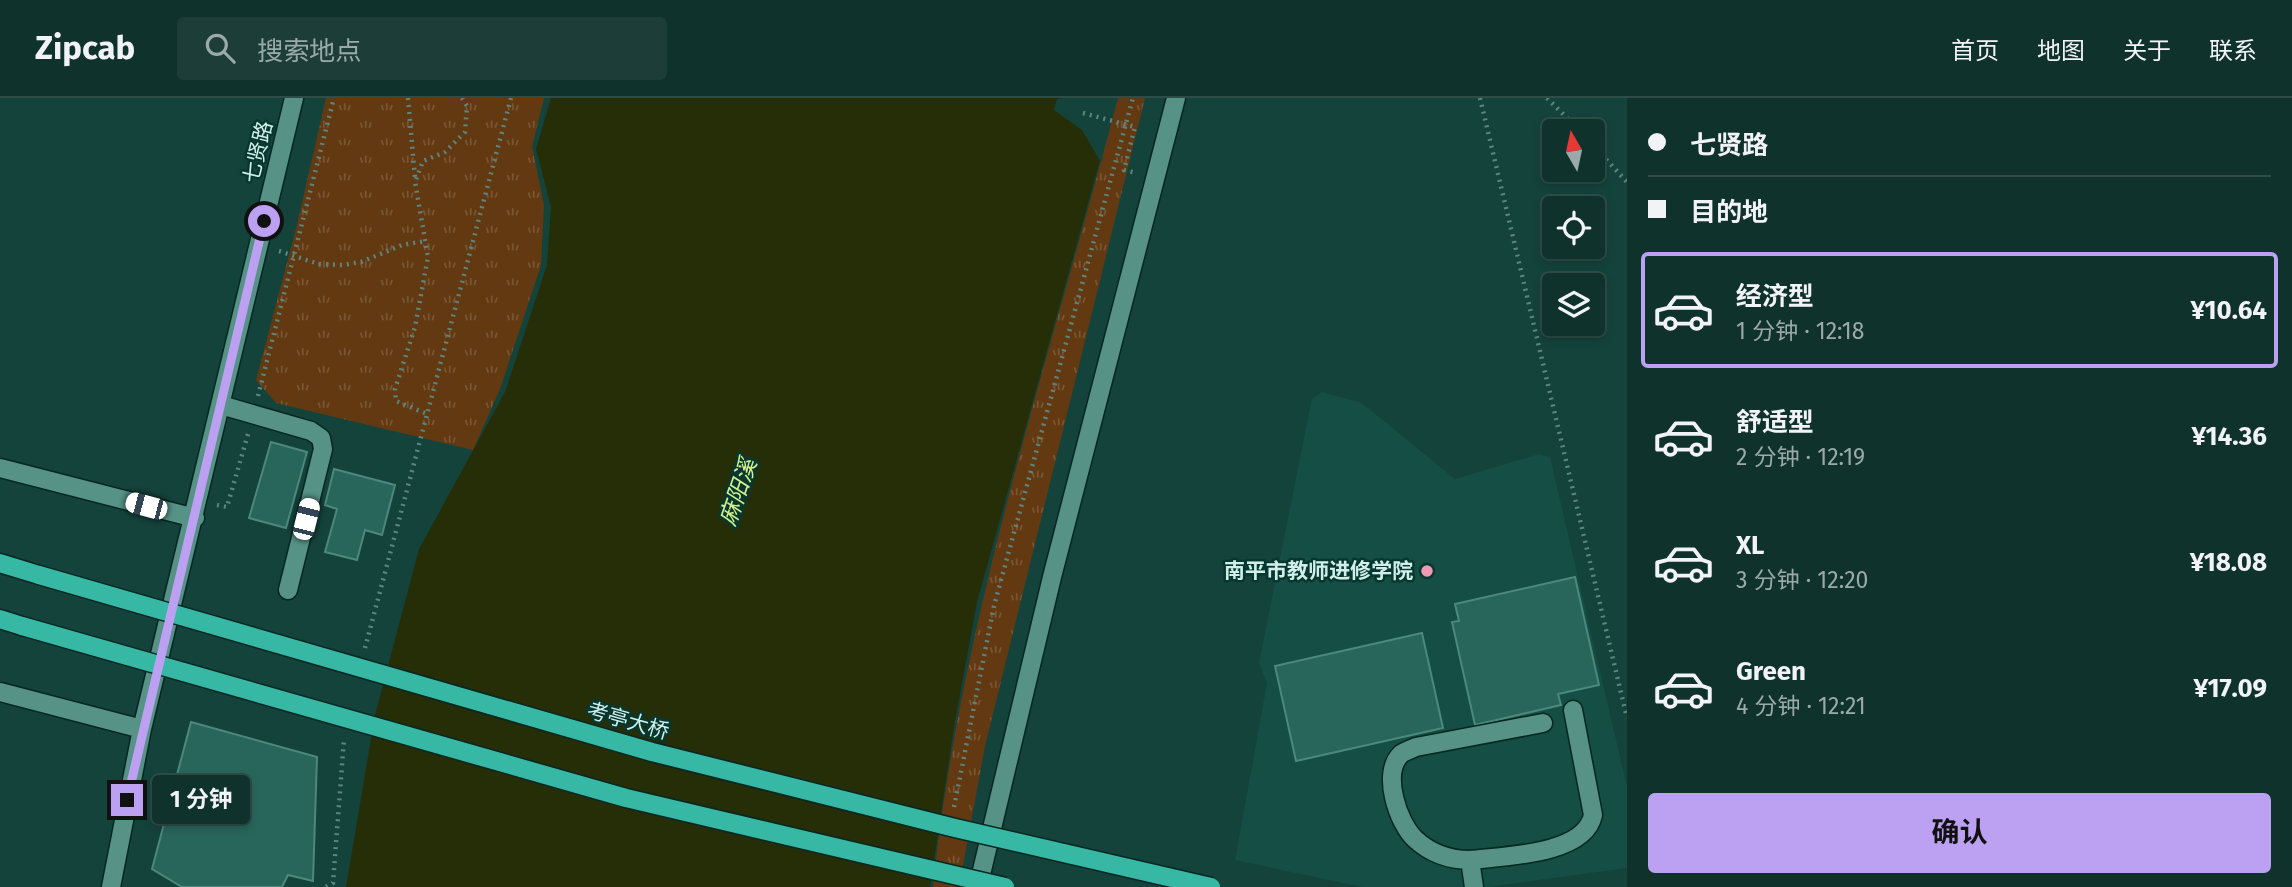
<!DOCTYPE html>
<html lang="zh">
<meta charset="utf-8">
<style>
body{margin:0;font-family:"Fira Sans","Noto Sans SC",sans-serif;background:#1d3e38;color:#f1f3f6;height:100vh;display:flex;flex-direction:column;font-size:26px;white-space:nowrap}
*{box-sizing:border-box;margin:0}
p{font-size:23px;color:#9baaa9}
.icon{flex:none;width:38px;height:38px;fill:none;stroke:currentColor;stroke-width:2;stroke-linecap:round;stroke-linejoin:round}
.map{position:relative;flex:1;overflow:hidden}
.sheet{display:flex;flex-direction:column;background:#0f322c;width:665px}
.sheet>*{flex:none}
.top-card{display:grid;align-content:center;height:154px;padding:0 21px;background:#0f322c}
.needle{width:46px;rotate:351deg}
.controls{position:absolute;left:1542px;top:21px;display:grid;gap:14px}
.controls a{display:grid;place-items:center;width:63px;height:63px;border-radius:7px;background:#0f322c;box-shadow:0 4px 10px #0003,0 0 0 2px #2f4d48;font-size:35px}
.end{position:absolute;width:32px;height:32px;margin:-16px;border:9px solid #bca0f2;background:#111;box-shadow:0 0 0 4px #111}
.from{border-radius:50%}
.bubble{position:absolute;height:49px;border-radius:7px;background:#0f322c;box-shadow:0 4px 10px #0003,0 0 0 2px #2f4d48;font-size:23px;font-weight:700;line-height:49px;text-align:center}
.car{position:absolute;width:21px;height:42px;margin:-21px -10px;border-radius:9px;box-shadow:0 0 5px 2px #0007;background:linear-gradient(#fff 24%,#345 0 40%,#fff 0 76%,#345 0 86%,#fff 0)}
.top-card b{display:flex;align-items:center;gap:24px;height:66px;font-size:26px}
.top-card b+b{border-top:2px solid #2f4d48}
.top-card i{width:18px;height:18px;background:#f1f3f6}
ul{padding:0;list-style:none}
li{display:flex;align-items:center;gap:21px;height:116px;margin:0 14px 10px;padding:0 7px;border:4px solid transparent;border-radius:7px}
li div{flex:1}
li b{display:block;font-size:26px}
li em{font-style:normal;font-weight:700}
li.selected{border-color:#bca0f2}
li>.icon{width:63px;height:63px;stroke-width:1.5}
.primary-button{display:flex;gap:14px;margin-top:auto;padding:14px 21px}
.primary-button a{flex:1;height:80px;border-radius:7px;background:#bca0f2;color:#111;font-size:28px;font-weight:700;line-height:80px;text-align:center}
header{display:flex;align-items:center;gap:42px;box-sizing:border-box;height:98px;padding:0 35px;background:#0f322c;border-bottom:2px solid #2f4d48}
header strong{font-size:33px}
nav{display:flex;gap:38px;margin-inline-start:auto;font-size:24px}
.search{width:490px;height:63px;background:#1d3e38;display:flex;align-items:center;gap:18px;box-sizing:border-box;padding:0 24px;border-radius:7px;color:#9baaa9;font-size:26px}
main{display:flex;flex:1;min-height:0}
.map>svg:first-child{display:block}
.built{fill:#144e45}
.park{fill:url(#park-tufts)}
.water{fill:#262e07}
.pier{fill:#14433b}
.building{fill:#28655b;stroke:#4c887d;stroke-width:2}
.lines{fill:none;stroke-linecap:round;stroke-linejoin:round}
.minor-casing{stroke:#062722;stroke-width:21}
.major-casing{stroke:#062722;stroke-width:21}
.path{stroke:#5d857e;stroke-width:4.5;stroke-dasharray:2 5;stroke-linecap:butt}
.minor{stroke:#569286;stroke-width:18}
.major{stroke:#37b8a5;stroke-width:18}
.major-bridge-casing{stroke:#062722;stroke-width:21;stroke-linecap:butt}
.major-bridge{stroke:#37b8a5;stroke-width:18}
.route{stroke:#bca0f2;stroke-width:9}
.poi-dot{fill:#f19ab4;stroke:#063831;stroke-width:2.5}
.labels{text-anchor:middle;stroke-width:5;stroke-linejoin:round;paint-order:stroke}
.street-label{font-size:21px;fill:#d1efe8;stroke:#063831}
.poi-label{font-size:21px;font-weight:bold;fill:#d1efe8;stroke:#063831;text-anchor:end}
.water-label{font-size:23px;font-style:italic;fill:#d8f08c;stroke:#063831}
</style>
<header>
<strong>Zipcab</strong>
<div class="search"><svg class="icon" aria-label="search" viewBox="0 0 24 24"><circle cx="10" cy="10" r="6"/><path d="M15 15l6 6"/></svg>搜索地点</div>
<nav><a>首页</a><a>地图</a><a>关于</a><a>联系</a></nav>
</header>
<main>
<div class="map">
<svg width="1627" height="789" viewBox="0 0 1627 789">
<defs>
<pattern id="park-tufts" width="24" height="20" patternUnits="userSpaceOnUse" patternTransform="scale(1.75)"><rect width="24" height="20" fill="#633911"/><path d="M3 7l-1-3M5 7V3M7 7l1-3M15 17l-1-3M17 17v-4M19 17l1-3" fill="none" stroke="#785634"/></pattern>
</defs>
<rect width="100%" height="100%" fill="#14433b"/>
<path class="built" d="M1322 294 1362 305 1455 381 1539 356 1550 359 1627 689V770L1488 789H1362L1235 762 1267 585 1259 565 1312 301Z"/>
<path class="park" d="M326 0H544L532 49 544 107 541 167 500 291 473 352 276 305 256 282 296 131Z
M1118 0H1145L985 648 959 789H933C961 519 1050 261 1118 0Z"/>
<path class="water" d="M551 0H1061L1054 12 1082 32 1100 62 977 504 954 629 930 789H346L375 617 419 451 505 294 547 167 551 109 536 51Z"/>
<path class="pier" d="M1064 0 1058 10 1085 30 1103 60 1101 64 1082 32 1054 11 1057 1Z"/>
<path class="building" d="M271 344 307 354 286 430 249 420Z
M334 371 395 387 382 437 365 432 357 462 325 454 337 411 325 407Z
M1575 479 1599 587 1558 596 1561 607 1475 627 1452 524 1459 523 1455 506Z
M1422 535 1443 630 1296 663 1275 568Z
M191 624 317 659 313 783 288 777 282 789H182L152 771Z"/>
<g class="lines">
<defs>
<path id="minor" d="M221 307 311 333 321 340 323 351 288 492
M0 370 195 420
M0 594 142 631
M1470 762C1450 762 1430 755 1415 741 1398 725 1381 675 1401 656 1405 653 1412 651 1416 649L1543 625
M111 789 142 631 294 0
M978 789 1052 479 1176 0
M1474 789 1470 762C1504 758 1585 757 1593 717L1573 612"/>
<path id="major" d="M0 465 39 477
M0 521 22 528"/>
</defs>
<use href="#minor" class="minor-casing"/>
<use href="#major" class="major-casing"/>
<path class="path" d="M408 0 415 80
M1480 0 1627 620
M1547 0 1580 33
M1083 15 1135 29 1124 72 1136 75
M1592 46 1627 84
M279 153 319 166 342 167 361 164 402 147 426 143
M258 298 334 0
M425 315 396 303 395 291 415 229 428 159 415 84 423 63 445 54 465 34 467 8 462 0
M217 407 227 409 248 336
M365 550 511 0
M954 709 994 508 1133 0
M326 789 333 785 344 641"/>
<use href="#minor" class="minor"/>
<use href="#major" class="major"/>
<defs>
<path id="major-bridge" d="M39 477 652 654 955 730 1211 789
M22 528 626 700 1005 789"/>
</defs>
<use href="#major-bridge" class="major-bridge-casing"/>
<use href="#major-bridge" class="major-bridge"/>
</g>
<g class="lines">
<path class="route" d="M127 702 264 123"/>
</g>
<circle class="poi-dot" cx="1427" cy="473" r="7"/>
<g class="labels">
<g class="street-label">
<text transform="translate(258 54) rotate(-76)" y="7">七贤路</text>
<text transform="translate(628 623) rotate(16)" y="7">考亭大桥</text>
</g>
<g class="poi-label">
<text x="1413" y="480">南平市教师进修学院</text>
</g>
<g class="water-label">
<text transform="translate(738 394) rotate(-71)" y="8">麻阳溪</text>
</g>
</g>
</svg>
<div class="controls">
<a><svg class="needle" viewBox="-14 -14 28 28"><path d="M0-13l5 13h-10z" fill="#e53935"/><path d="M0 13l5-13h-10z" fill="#9baaa9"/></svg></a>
<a><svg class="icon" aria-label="locate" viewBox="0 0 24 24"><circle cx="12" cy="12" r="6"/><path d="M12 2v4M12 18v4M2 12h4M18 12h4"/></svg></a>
<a><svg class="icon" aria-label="layers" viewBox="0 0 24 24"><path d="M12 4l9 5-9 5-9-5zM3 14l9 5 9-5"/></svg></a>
</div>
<i class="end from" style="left:264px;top:123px"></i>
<i class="end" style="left:127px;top:702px"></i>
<div class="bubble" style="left:152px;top:677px;width:98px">1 分钟</div>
<i class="car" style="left:146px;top:408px;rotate:285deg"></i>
<i class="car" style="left:306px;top:421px;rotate:14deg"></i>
</div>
<section class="sheet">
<div class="top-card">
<b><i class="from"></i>七贤路</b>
<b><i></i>目的地</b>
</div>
<ul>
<li class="selected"><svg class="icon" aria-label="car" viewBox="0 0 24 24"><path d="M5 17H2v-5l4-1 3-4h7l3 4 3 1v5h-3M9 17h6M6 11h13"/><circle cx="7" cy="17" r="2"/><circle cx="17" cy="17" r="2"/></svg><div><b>经济型</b><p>1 分钟 · 12:18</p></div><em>¥10.64</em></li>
<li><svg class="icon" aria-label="car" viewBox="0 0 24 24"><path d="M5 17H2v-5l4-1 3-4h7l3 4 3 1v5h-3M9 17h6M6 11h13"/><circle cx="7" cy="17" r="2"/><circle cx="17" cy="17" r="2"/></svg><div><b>舒适型</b><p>2 分钟 · 12:19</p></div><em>¥14.36</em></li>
<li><svg class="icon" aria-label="car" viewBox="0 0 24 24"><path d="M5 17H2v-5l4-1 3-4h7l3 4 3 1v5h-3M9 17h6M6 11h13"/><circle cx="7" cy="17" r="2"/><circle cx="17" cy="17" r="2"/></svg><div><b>XL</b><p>3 分钟 · 12:20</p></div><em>¥18.08</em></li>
<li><svg class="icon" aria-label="car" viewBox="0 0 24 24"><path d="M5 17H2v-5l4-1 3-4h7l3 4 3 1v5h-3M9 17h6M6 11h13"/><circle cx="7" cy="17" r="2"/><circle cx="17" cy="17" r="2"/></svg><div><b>Green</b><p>4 分钟 · 12:21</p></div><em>¥17.09</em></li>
</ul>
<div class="primary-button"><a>确认</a></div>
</section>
</main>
